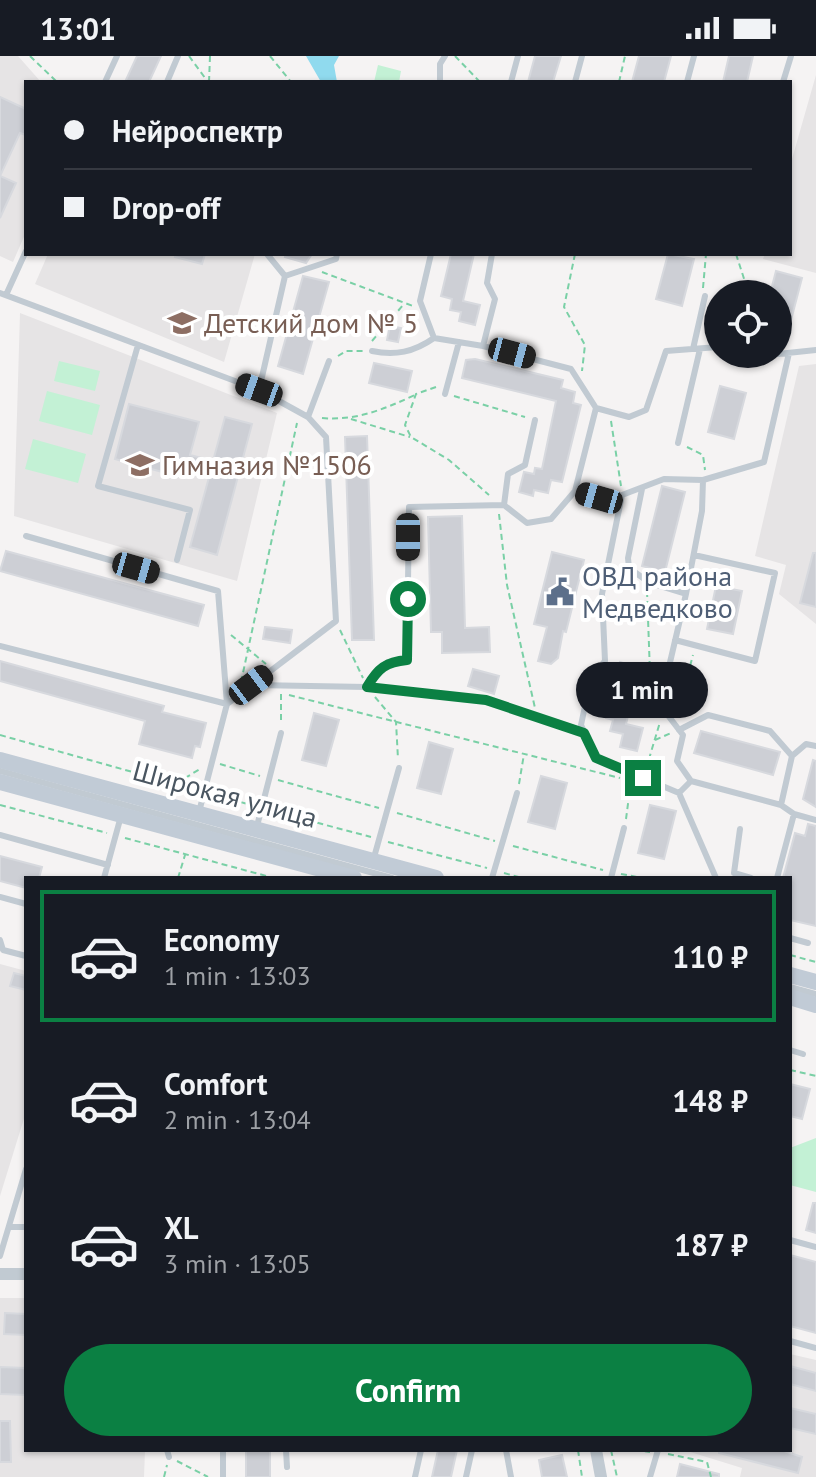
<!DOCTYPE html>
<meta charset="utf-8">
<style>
body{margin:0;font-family:"PT Sans",sans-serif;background:#20242c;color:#f1f3f6;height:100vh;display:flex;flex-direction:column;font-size:30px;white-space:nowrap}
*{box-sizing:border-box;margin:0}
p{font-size:26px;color:#9ea1a6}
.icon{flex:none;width:44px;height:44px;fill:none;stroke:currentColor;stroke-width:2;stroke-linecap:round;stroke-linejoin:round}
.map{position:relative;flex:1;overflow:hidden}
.panel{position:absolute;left:24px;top:820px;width:768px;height:576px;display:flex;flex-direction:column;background:#171b24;border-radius:0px;box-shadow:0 2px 6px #0004}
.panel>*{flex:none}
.top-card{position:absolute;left:24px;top:24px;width:768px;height:176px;border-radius:0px;box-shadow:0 2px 6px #0004;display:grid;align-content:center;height:176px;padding:0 40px;background:#171b24}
.tools{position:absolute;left:704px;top:224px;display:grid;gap:16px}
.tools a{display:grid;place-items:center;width:88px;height:88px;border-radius:50%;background:#171b24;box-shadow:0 2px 6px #0004;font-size:40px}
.end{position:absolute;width:36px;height:36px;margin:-18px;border:10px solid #0b8043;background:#fff;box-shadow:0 0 0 4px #fff}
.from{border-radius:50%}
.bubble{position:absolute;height:56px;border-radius:28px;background:#171b24;box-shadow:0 2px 6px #0004;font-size:26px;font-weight:800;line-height:56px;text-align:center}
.car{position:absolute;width:24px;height:48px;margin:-24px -12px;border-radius:10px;box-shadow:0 0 6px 2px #0007;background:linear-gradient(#222 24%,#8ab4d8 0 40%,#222 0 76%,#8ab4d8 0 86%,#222 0)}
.top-card b{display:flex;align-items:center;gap:28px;height:76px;font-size:30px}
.top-card b+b{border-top:2px solid #363941}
.top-card i{width:20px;height:20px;background:#f1f3f6}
ul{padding:14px 0 0;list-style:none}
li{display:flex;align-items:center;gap:24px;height:132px;margin:0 16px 12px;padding:0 24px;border:4px solid transparent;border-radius:0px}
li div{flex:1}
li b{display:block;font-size:30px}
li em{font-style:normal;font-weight:800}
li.current{border-color:#0b8043}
li>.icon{width:72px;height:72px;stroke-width:1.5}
.action{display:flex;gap:16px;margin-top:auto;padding:16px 40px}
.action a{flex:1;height:92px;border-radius:48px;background:#0b8043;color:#fff;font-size:32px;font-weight:800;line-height:92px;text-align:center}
.status{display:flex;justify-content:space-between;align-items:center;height:56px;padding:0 40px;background:#171b24;direction:ltr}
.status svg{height:22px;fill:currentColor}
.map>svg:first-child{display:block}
.education{fill:#e6e4e5}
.green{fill:#c3f1d5}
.water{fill:#90daee}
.building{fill:#cdcfd5;stroke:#d7d9de;stroke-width:2}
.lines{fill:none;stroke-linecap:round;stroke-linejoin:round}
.path{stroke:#7ad0a6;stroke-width:2;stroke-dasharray:6 4;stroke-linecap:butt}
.lane{stroke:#c1cad2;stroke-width:6}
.street{stroke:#c1cad2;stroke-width:12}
.secondary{stroke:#c1cbd6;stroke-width:16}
.route{stroke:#0b8043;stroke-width:10}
.labels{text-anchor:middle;stroke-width:8;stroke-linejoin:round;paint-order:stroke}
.education-label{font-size:28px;fill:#785e54;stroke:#fff;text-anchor:start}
.service-label{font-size:28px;fill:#4e5e75;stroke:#fff;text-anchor:start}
.street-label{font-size:28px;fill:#4a5661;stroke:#fff}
</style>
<div class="status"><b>13:01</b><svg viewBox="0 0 49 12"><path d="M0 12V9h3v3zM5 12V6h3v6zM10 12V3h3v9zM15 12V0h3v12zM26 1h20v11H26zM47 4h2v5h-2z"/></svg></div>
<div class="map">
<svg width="816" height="1421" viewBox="0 0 816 1421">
<rect width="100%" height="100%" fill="#f5f3f3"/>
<path class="education" d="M0 0H18L41 26H26V176L13 206 0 200Z
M816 19V217L763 203 765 198H790V110Z
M48 198H255L224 306 35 228Z
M20 257 277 357 237 525 14 460Z
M816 308V568L779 538 786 509 755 500 799 310Z
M0 908 26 915V1056L0 1140Z
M0 1242H26V1394H145L144 1421H0Z
M790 1298 816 1304V1421H740L742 1412 687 1395 790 1394Z"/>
<path class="green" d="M378 9 401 15 399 26H374Z
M59 305 100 315 95 335 54 325Z
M47 335 100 349 92 379 39 365Z
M33 383 86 398 78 427 25 413Z
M816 1082V1136L790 1129V1092Z"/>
<path class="water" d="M306 0H339L334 9 337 26H321Z"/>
<path class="building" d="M137 0H161L149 26H125Z
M535 0H561L553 26H528Z
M639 0H671L664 26H632Z
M729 0H753L747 26H723Z
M0 41 26 53V79L20 77 0 120Z
M0 120 16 127 0 162Z
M176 198H205L202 208 175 201Z
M286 198H312L306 207 285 201Z
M451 198H474L463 245 480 249 475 269 459 265 461 256 450 254 452 243 441 240Z
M668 198 694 203 682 250 656 243Z
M776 215 802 222 790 268 778 265V238H770Z
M303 220 329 226 303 318 278 310Z
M390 270 401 272 398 286 387 284Z
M475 303 563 324 561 332 575 336 573 347 581 349 562 426 551 424 548 437 534 434 533 440 519 436 524 416 534 418 535 412 542 413 556 345 462 322 466 304Z
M374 307 412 315 407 336 369 327Z
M720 330 746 337 734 383 708 376Z
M129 348 199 366 190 399 213 405 225 361 252 368 217 499 190 491 211 414 188 408 184 422 115 403Z
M367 380 374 584H352L345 381Z
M662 430 685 436 665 516 642 510Z
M462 460 465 572 489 571 490 596 442 597V576H431L428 461Z
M6 495 204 549 198 570 0 515Z
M552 496 584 504 566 576 563 575 558 602 551 608 538 605 547 571 534 568Z
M813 497H816V551L800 547Z
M716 530 742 535 733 578 707 573Z
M265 571 292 574 290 587 263 583Z
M0 605 164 650 162 656 206 667 200 691 195 690 192 702 139 688 145 665 0 625Z
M620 606 640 612 626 668 643 672 637 695 620 691 623 678 610 675 613 664 606 662Z
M473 613 499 620 494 638 468 630Z
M314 657 339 664 326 710 302 704Z
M701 675 780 696 773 719 694 697Z
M429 686 453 693 441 738 417 732Z
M813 704 816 705V751L803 743Z
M541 720 567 727 555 773 528 766Z
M650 749 676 755 664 803 638 797Z
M808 768 816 770V870L790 864V822H783L795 777 805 780Z
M0 800 42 811 39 822H26V832L0 825Z
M14 917 26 920V934L10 930Z
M790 1028 810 1033 802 1063 790 1060Z
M813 1147H816V1177L806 1174Z
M790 1199 816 1206V1277L790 1270Z
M5 1257 26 1258V1279L4 1278Z
M790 1310 816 1317V1335L790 1328Z
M0 1311 26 1312V1339L0 1338Z
M790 1352 816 1358V1378L790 1372Z
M0 1365H10L11 1406H0Z
M246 1394H270V1421H246Z
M438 1394H457L451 1421H432Z
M719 1394H781L802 1401 798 1417 719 1397Z
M562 1399 567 1421H542L539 1404Z
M680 1408 719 1418V1421H677Z"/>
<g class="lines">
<path class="path" d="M30 0 57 26
M189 0 208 26
M270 0 291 26
M455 0 480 26
M209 26 210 0
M619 26 625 0
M575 198 564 251 585 289 582 315
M736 198 749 238
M322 216 413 250
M703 232 706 198
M372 285 404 248
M338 300 346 295H363
M436 331 416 338 405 369 411 381 449 404 489 439
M454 340 525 361
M322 362C357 365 384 353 415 339
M351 363 410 381
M611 365 621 430
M687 391 703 399 705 414
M499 458 507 529 535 652
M647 535 650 617 655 623
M340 574 363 622
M231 579 266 608
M241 626 297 367
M281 638V667
M289 639 620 722
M375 641 396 666 398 703
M683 641 695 654
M677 658 693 599
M0 679 197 734
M655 684 671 677
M220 708 260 720
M646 713 660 666
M278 724 379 752
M519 728 524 698
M172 736 175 728 200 713
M211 738 255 750
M0 749 107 777
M269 754 371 781
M397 757 495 785
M626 763 631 725
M125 782 274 822
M388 786 487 812
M513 790 603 814
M504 817 522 822
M621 818 643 822
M178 822 185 799
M790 899 816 906
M790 1014 816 1020
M578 1394 582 1421
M611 1394 617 1421
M635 1394 650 1396
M668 1398 707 1406 711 1421
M177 1405 208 1421
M164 1421 167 1409"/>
<path class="lane" d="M105 26 117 0
M167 26 178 0
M440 26V8L445 0
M511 26 518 0
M575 26 582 0
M687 26 694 0
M783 26 791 0
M285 220 336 203 337 198
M0 237 259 334 308 361
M6 239 26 195
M434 282 483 290 495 243 487 227 492 198
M138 289 98 430 190 454 177 504
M483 290 571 313 596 352
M693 293 705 240
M372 295C395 300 414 296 434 282L420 245 431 198
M778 298 816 294
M259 334 285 220 267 198
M445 338 459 286
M678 387 700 293
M642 433 628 502 629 512 650 527 686 538 702 455 703 424
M575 435 599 442 622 439 602 538 605 605 591 622 581 669 596 702 679 737 716 822
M622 439 664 423 703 424 764 406 789 297
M504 449 508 418 525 409 535 364
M26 480 218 535 227 648 199 756
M675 584 755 605 775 517 694 499
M0 590 227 648 336 565 326 381 308 361 329 305
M251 629 367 631 388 606 407 604 409 451 504 449 527 467 551 463 575 435 596 352 629 361 646 354 666 295 718 291
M367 631 486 644 584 677
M679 674 708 659 770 675 792 700
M816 690 806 688 792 700 781 749 794 758 816 764
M0 715 392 822
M691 725 781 749
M679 737 691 725 677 705 683 679 660 649 686 538
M257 770 281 677
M740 773 734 817 751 822
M0 779 108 809
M373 805 399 712
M104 822 121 760
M492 822 517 737
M611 822 624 772
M777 822 794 758
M0 841 26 848
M790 882 808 887
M0 884 3 894 26 900
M790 931 816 938
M790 994 803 998
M11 1171H26
M790 1184 816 1191
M0 1200 26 1113
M790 1285 816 1292
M167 1394 169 1401
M286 1394 287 1411
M506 1394 511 1421
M223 1421V1394
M415 1421 421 1394
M466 1421 472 1394
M650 1421 658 1394"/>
<path class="street" d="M0 1218H26
M596 1394 601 1421"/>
<path class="secondary" d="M0 704 436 822
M0 726 354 822
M790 919 816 926
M790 941 816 949"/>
</g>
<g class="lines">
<path class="route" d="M408 543 407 604C386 606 378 612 367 631L486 644 584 677 596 702 643 722"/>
</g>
<defs>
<symbol id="school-bare" viewBox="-9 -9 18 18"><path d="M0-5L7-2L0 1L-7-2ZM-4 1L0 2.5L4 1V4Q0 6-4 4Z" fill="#8d6e63" stroke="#fff" stroke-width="2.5" paint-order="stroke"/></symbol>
<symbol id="civic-bare" viewBox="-9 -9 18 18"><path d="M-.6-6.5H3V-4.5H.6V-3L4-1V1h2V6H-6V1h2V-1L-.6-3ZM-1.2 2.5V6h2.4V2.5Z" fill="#5c6f8a" stroke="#fff" stroke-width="2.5" paint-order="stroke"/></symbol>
</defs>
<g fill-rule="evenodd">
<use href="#school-bare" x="162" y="247" width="40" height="40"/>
<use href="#school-bare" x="120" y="389" width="40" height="40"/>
<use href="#civic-bare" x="540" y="516" width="40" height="40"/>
</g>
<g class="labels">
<g class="education-label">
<text x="204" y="277">Детский дом № 5</text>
<text x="162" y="419">Гимназия №1506</text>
</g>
<g class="service-label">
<text x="582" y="530">ОВД района<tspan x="582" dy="32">Медведково</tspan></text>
</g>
<g class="street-label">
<text transform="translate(225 738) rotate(15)" y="10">Широкая улица</text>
</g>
</g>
</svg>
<div class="tools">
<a><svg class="icon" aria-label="locate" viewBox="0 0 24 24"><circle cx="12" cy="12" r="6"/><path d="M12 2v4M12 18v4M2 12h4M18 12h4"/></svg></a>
</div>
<i class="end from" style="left:408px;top:543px"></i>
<i class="end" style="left:643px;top:722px"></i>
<div class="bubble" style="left:576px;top:606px;width:132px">1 min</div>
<i class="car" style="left:512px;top:297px;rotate:105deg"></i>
<i class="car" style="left:259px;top:334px;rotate:290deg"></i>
<i class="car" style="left:599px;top:442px;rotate:286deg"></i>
<i class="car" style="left:408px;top:481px;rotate:180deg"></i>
<i class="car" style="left:136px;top:512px;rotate:106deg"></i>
<i class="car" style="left:251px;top:629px;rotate:53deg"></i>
<div class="top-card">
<b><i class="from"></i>Нейроcпектр</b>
<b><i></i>Drop-off</b>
</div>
<section class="panel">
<ul>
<li class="current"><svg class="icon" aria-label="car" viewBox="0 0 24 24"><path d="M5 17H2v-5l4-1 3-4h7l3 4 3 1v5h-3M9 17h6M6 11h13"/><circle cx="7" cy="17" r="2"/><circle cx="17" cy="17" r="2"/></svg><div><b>Economy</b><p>1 min · 13:03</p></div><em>110 ₽</em></li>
<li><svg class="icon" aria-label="car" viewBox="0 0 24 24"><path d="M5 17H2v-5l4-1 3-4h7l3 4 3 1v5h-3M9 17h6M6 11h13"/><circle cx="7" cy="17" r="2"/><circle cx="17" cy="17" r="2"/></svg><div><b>Comfort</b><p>2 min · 13:04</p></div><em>148 ₽</em></li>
<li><svg class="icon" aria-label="car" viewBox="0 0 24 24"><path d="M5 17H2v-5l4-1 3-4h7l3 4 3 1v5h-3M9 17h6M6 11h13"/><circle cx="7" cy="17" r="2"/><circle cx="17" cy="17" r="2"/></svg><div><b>XL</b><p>3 min · 13:05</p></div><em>187 ₽</em></li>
</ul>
<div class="action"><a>Confirm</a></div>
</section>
</div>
